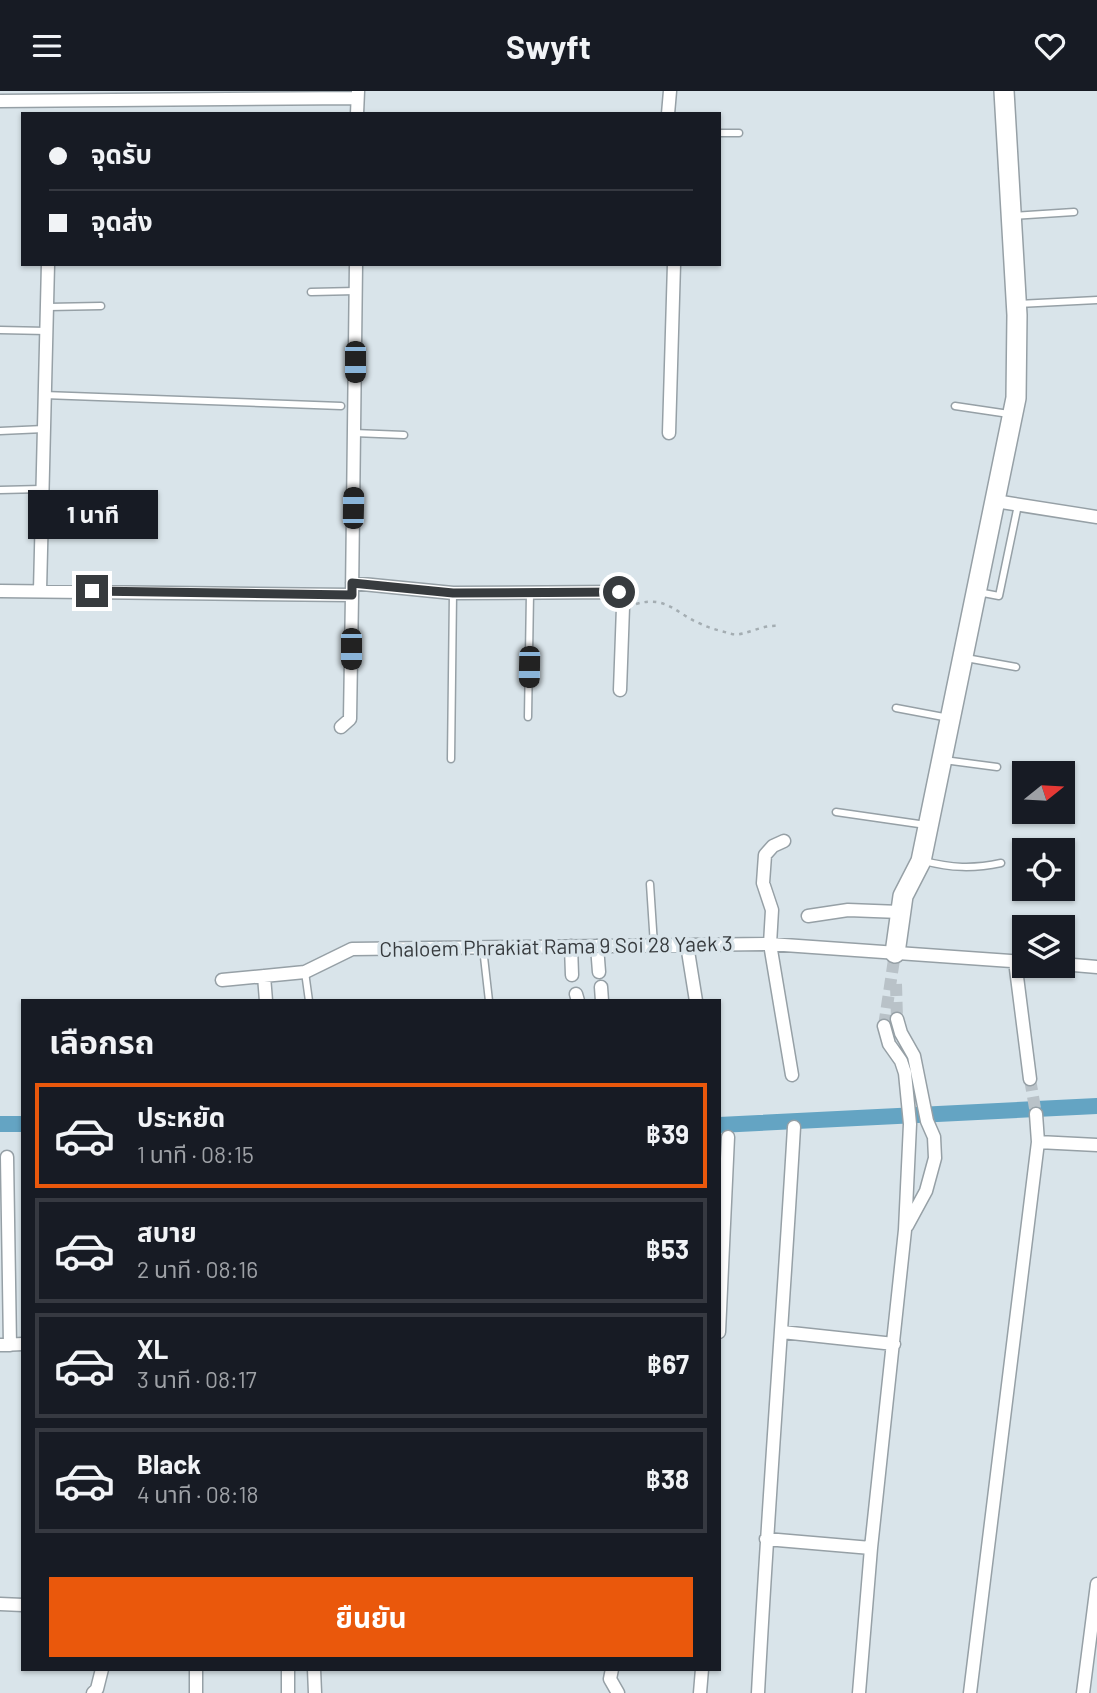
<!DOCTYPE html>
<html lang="th">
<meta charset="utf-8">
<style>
body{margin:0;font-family:Barlow,"Noto Sans Thai",sans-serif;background:#242831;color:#f1f3f6;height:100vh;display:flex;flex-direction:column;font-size:26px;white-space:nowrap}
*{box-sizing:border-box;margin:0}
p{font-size:23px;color:#9ea1a6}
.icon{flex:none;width:38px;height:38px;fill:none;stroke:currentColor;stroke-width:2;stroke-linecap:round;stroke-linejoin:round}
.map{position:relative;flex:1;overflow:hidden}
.sheet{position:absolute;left:21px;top:908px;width:700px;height:672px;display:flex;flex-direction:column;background:#171b24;border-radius:0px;box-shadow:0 2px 5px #0004}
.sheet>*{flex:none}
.banner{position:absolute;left:21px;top:21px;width:700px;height:154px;border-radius:0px;box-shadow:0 2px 5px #0004;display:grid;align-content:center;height:154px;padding:0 28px;background:#171b24}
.needle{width:46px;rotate:72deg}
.fabs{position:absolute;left:1012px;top:670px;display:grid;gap:14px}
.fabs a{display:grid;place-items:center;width:63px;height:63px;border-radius:0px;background:#171b24;box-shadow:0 2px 5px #0004;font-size:35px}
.end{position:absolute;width:32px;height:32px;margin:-16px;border:9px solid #373b3e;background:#fff;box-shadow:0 0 0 4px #fff}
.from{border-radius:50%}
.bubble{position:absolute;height:49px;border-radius:0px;background:#171b24;box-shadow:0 2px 5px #0004;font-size:23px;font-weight:700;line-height:49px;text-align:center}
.car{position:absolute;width:21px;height:42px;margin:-21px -10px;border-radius:9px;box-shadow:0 0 5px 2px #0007;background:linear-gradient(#222 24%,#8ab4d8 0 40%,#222 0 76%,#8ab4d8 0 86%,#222 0)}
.banner b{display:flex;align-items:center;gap:24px;height:66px;font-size:26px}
.banner b+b{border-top:2px solid #363941}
.banner i{width:18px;height:18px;background:#f1f3f6}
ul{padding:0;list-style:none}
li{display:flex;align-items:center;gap:21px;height:105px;margin:0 14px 10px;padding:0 14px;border:4px solid #363941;border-radius:0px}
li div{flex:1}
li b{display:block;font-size:26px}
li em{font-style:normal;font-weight:700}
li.current{border-color:#ea580c}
li>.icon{width:63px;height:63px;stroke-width:1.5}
h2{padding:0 28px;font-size:32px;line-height:84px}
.primary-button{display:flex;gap:14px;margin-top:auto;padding:14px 28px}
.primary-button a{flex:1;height:80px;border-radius:0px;background:#ea580c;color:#fff;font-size:28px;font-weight:700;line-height:80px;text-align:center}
header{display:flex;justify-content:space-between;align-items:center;height:91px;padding:0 28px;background:#171b24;font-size:32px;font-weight:700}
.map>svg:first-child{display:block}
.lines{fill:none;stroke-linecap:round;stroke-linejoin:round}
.canal{stroke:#64a4c3;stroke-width:16}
.street-tunnel{stroke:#b9c2c8;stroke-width:12;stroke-dasharray:12 6;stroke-linecap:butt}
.lane-casing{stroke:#96a0a6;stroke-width:9}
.street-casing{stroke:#96a0a6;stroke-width:15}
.secondary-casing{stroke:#96a0a6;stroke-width:22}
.path{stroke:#a4adb2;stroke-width:2.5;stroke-dasharray:3.5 5;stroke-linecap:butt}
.lane{stroke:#fff;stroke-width:6}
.street{stroke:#fff;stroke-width:12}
.secondary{stroke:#fff;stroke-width:19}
.route{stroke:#373b3e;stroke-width:9}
.labels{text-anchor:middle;stroke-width:7;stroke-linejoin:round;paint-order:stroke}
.street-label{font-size:21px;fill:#373b3e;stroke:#d9e4ea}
</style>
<header><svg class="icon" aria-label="menu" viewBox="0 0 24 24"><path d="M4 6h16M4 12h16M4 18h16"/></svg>Swyft<svg class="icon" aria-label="heart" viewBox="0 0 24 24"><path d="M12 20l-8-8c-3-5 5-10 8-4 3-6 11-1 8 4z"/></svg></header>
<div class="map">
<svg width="1097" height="1602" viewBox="0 0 1097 1602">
<rect width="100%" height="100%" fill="#d9e4ea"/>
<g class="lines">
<path class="canal" d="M0 1033H23
M719 1034 1097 1015"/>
<path class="street-tunnel" d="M896 893 897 928
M884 935 895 862
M1030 988 1036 1023"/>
<defs>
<path id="lane" d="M719 42H739
M1013 125 1074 121
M311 201 356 200
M1018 213 1097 209
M48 216 101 215
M0 239 47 240
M44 304 341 315
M955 315 1009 323
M0 340 44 338
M354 342 404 344
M0 399 42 398
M978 501 999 505 1018 414
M966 567 1016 576
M896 617 949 627
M528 626 530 502
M451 668 453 502
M944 669 997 676
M836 721 926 734
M924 770C951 777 973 778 1001 772
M650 793 654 854
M483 857 489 910
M305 881 309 910"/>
<path id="street" d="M0 10 357 7
M357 23 358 0
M668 23 670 0
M669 342 674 173
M995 410 1097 426
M352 492 453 502 619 501 623 507V516L620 599
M0 500 352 504 356 173
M40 500 48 173
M341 636 350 628 352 504
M784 750 773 755 765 764 763 792 772 819 770 853 792 984
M808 825 848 819 900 821
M687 854 696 910
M571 855 572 884
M597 855 599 881
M1015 870 1030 988
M1062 873 1097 876
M264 885 266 910
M222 889 305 881 352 858 770 853 1024 871
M601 896 602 910
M576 903 578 910
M897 928 901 942 914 965 927 1030 934 1046 935 1067 926 1100 907 1135
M1038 1051 1097 1054
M7 1066 10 1254
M719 1241 728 1046
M782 1241 894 1253
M0 1254 23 1253
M766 1448 871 1457
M0 1513 23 1514
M314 1578 315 1602
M612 1578 610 1588 618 1602
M93 1602 97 1598 102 1578
M196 1602V1578
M288 1602V1578
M700 1602 702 1578
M758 1602C768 1413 783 1225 794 1036
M859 1602 871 1457 905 1139 910 1033 905 982 901 970 889 953 884 935
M970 1602 1038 1051 1036 1023
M1083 1602 1097 1493"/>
<path id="secondary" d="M895 862 903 805 921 770 1016 307 1017 224 1004 0"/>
</defs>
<use href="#lane" class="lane-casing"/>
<use href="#street" class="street-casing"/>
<use href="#secondary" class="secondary-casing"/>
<path class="path" d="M636 513C667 504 676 523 701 533 711 538 722 540 732 543 744 546 761 533 779 535"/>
<use href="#lane" class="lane"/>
<use href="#street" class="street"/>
<use href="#secondary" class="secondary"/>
</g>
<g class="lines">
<path class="route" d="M92 500 352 504V492L453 502 619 501"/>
</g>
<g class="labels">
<g class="street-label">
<text transform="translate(556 856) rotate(-1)" y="7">Chaloem Phrakiat Rama 9 Soi 28 Yaek 3</text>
</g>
</g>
</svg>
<div class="fabs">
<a><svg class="needle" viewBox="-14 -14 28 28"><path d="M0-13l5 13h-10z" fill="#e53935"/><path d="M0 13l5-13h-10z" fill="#9ea1a6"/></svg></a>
<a><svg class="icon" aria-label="locate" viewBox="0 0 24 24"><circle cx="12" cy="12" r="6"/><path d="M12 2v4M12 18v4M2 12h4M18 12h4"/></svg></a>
<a><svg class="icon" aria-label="layers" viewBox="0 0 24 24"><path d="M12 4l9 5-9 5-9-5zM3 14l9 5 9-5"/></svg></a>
</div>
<i class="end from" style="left:619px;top:501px"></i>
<i class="end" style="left:92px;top:500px"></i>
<div class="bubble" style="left:28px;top:399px;width:130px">1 นาที</div>
<i class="car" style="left:355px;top:271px;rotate:180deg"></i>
<i class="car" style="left:353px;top:417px;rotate:1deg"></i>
<i class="car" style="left:351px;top:558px;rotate:180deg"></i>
<i class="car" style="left:529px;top:576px;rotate:181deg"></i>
<div class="banner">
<b><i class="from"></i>จุดรับ</b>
<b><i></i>จุดส่ง</b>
</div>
<section class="sheet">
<h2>เลือกรถ</h2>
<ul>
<li class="current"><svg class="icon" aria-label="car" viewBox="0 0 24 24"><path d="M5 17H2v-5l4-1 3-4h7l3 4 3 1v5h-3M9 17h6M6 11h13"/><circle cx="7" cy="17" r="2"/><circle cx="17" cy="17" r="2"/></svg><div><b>ประหยัด</b><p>1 นาที · 08:15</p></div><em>฿39</em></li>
<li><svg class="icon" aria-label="car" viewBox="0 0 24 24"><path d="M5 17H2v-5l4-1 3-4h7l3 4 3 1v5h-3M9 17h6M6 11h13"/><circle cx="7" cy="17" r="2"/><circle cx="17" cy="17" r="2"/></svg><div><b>สบาย</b><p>2 นาที · 08:16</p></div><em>฿53</em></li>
<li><svg class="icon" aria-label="car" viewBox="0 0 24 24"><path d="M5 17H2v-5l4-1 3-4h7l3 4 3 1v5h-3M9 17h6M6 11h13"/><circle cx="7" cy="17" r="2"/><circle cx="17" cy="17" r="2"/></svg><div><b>XL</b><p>3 นาที · 08:17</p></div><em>฿67</em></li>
<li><svg class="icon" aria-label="car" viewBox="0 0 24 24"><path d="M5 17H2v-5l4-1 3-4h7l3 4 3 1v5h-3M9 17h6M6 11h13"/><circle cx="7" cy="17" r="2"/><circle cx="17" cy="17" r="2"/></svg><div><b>Black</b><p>4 นาที · 08:18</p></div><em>฿38</em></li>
</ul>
<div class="primary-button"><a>ยืนยัน</a></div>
</section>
</div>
